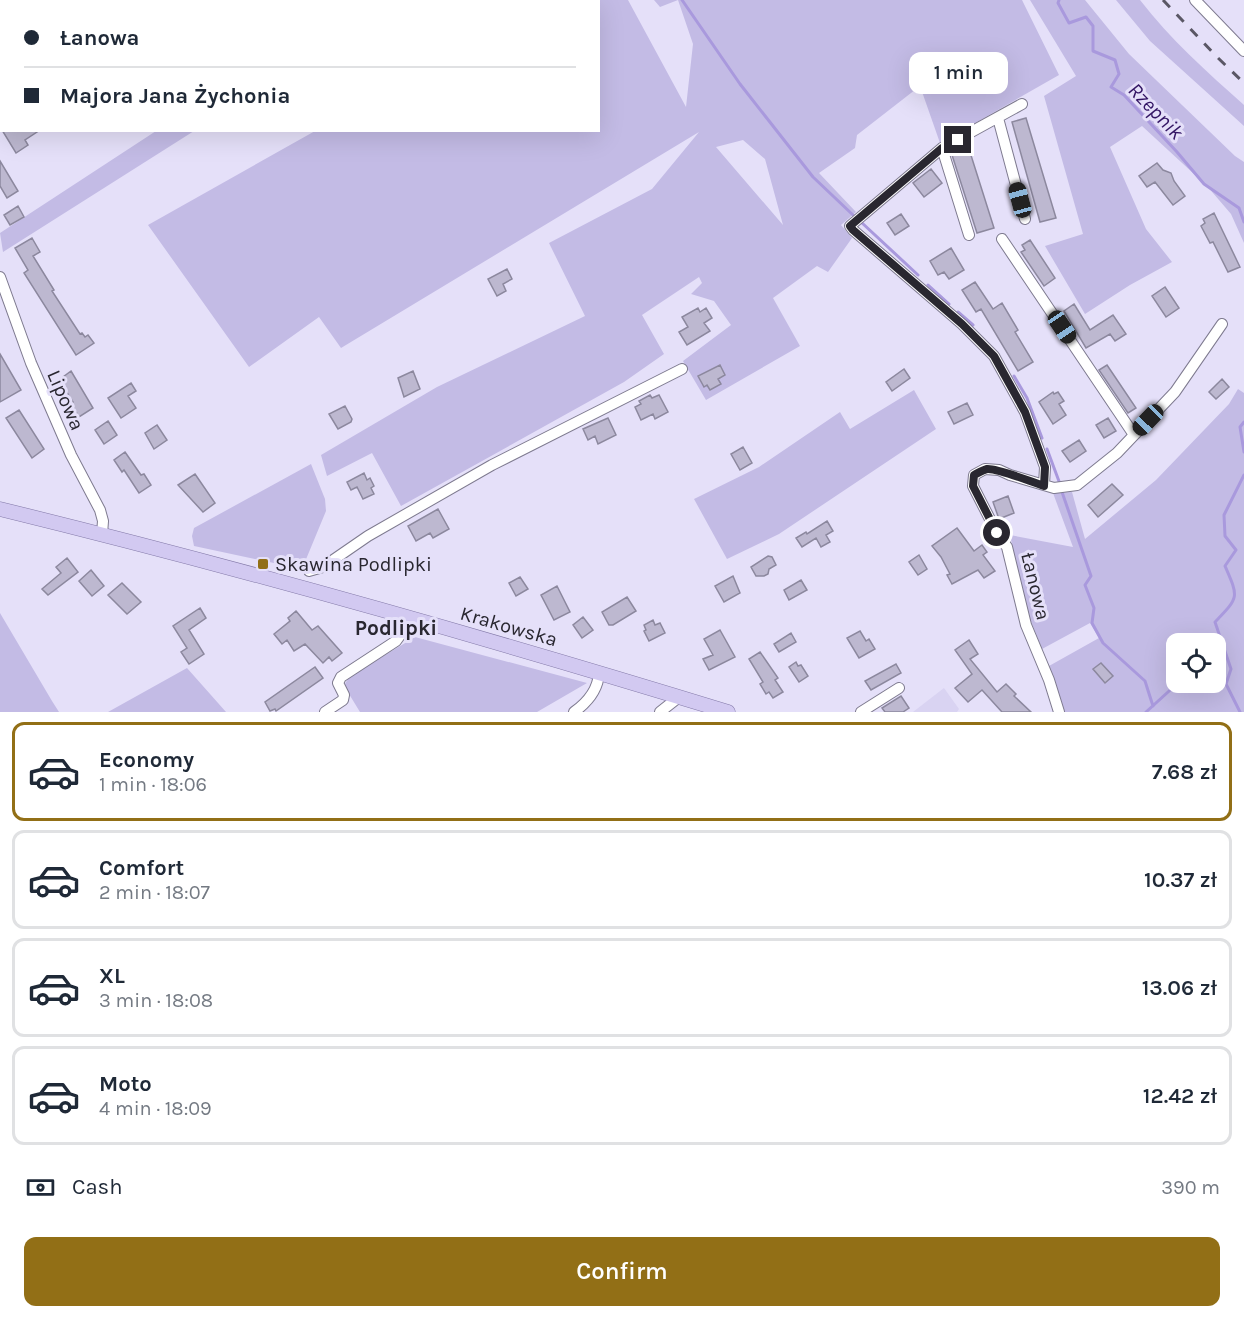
<!DOCTYPE html>
<meta charset="utf-8">
<style>
body{margin:0;font-family:Karla,sans-serif;background:#f2f2f3;color:#1f2937;height:100vh;display:flex;flex-direction:column;font-size:22px;white-space:nowrap}
*{box-sizing:border-box;margin:0}
p{font-size:20px;color:#747a83}
.icon{flex:none;width:33px;height:33px;fill:none;stroke:currentColor;stroke-width:2;stroke-linecap:round;stroke-linejoin:round}
.map{position:relative;height:712px;overflow:hidden}
.panel{display:flex;flex-direction:column;background:#fff;flex:1}
.panel>*{flex:none}
.guide{position:absolute;left:0px;top:0px;width:600px;height:132px;box-shadow:0 6px 24px #0002;display:grid;align-content:center;height:132px;padding:0 24px;background:#fff}
.controls{position:absolute;left:1166px;top:633px;display:grid;gap:12px}
.controls a{display:grid;place-items:center;width:60px;height:60px;border-radius:12px;background:#fff;box-shadow:0 6px 24px #0002;font-size:30px}
.end{position:absolute;width:27px;height:27px;margin:-14px;border:8px solid #292730;background:#fff;box-shadow:0 0 0 3px #fff}
.from{border-radius:50%}
.bubble{position:absolute;height:42px;border-radius:12px;background:#fff;box-shadow:0 6px 24px #0002;font-size:20px;font-weight:600;line-height:42px;text-align:center}
.car{position:absolute;width:18px;height:36px;margin:-18px -9px;border-radius:8px;box-shadow:0 0 4px 2px #0007;background:linear-gradient(#222 24%,#8ab4d8 0 40%,#222 0 76%,#8ab4d8 0 86%,#222 0)}
.guide b{display:flex;align-items:center;gap:21px;height:57px;font-size:22px}
.guide b+b{border-top:2px solid #e0e1e3}
.guide i{width:15px;height:15px;background:#1f2937}
ul{padding:10px 0 0;list-style:none}
li{display:flex;align-items:center;gap:18px;height:99px;margin:0 12px 9px;padding:0 12px;border:3px solid #e0e1e3;border-radius:12px}
li div{flex:1}
li b{display:block;font-size:22px}
li em{font-style:normal;font-weight:600}
li.current{border-color:#926f16}
li>.icon{width:54px;height:54px;stroke-width:1.5}
.pay{display:flex;align-items:center;gap:15px;height:66px;padding:0 24px;font-size:22px}
.pay p{margin-inline-start:auto}
.cta{display:flex;gap:12px;margin-top:auto;padding:12px 24px}
.cta a{flex:1;height:69px;border-radius:12px;background:#926f16;color:#fff;font-size:24px;font-weight:600;line-height:69px;text-align:center}
.map>svg:first-child{display:block}
.built{fill:#d9d3f2}
.green{fill:#c3bbe5;fill-rule:evenodd}
.lines{fill:none;stroke-linecap:round;stroke-linejoin:round}
.stream{stroke:#a999dd;stroke-width:3}
.building{fill:#bdb8d0;stroke:#8c889e;stroke-width:1.5}
.minor-casing{stroke:#7e7a8f;stroke-width:12}
.major-casing{stroke:#8379a8;stroke-width:15}
.minor{stroke:#fff;stroke-width:10}
.major{stroke:#d2c9f1;stroke-width:14}
.rail{stroke:#5a5765;stroke-width:3;stroke-dasharray:10 10;stroke-linecap:butt}
.route{stroke:#292730;stroke-width:8}
.poi-dot{fill:#926f16;stroke:#e5e0f9;stroke-width:2}
.labels{text-anchor:middle;stroke-width:6;stroke-linejoin:round;paint-order:stroke}
.street-label{font-size:20px;fill:#292730;stroke:#e5e0f9}
.poi-label{font-size:20px;fill:#292730;stroke:#e5e0f9;text-anchor:start}
.water-label{font-size:21px;font-style:italic;fill:#331564;stroke:#e5e0f9}
.neighbourhood-label{font-size:21px;font-weight:bold;fill:#292730;stroke:#e5e0f9}
</style>
<div class="map">
<svg width="1244" height="712" viewBox="0 0 1244 712">
<rect width="100%" height="100%" fill="#e5e0f9"/>
<path class="built" d="M944 688 959 709 957 712H913Z"/>
<path class="green" d="M198 0H467L198 1Z
M544 0H628L686 107 693 44 678 0 660 7 654 0H1022L1059 75 940 143 920 86 857 135 855 148 819 173 856 212 841 225 852 238 828 272 817 266 773 298 800 346 706 400 683 361 731 325 714 301 691 294 702 283 699 277 642 315 664 354 624 382 401 506 372 453 327 476 321 455 437 387 585 316 549 243 652 189 699 132 341 348 319 317 249 367 148 225 315 131 598 130V2L541 1ZM743 140 765 159 783 225 716 147Z
M1030 0H1085L1129 54 1235 156 1244 162V243L1231 214 1207 186 1142 126 1110 147 1146 229 1172 262 1130 285 1085 314 1045 246 1083 234 1044 96 1076 76Z
M1116 0H1140C1170 39 1207 72 1244 105V126L1150 41Z
M156 131H194L3 252 0 233Z
M1238 389 1244 393V712H1063L1049 666 1099 638 1090 623 1042 649 1026 609 1010 535 1073 547 1053 493 1072 492 1085 539 1156 480 1229 404ZM1176 644H1215V682H1176Z
M914 390 936 429 779 534 727 559 694 499 759 467 840 412 850 429Z
M311 464 325 499 326 511 302 569 194 546 192 536 194 528Z
M0 613 52 701 59 712H0Z
M415 637 587 683 537 712H360L349 694 345 684 349 677Z
M187 668 226 712H108Z"/>
<g class="lines">
<path class="stream" d="M682 0 740 84 813 177 853 215
M1059 0 1058 3 1069 23 1086 17 1093 26V51L1115 60 1119 74 1111 87 1124 95 1177 152 1204 184 1239 208 1244 222
M861 222 918 275
M928 285 949 304
M958 312 973 325
M1014 376 1027 398 1042 438
M1244 422 1240 427 1244 452
M1047 449 1060 484
M1062 492 1091 576 1085 585 1094 608 1092 623 1103 643 1145 681 1153 706
M1215 650 1221 644
M1146 712 1179 682
M1240 712 1226 684 1231 669 1215 622C1239 597 1239 598 1225 566L1236 550 1225 536 1224 515 1244 475"/>
</g>
<path class="building" d="M1026 118 1056 218 1040 222 1012 122Z
M2 130H40L25 140 28 145 16 153Z
M969 149 994 228 977 233 952 155Z
M0 161 18 191 7 198 0 186Z
M1157 163 1163 170 1171 173 1174 181 1185 196 1173 205 1155 182 1147 187 1139 176Z
M931 169 942 183 924 197 913 183Z
M18 206 24 217 10 225 4 215Z
M1214 213 1240 267 1228 272 1213 242 1210 243 1201 226 1205 223 1203 219Z
M901 214 909 226 895 235 887 223Z
M32 238 40 252 33 256 54 290 52 291 80 334 82 333 85 337 88 335 94 343 76 355 24 273 28 270 15 248Z
M1030 240 1055 278 1044 286 1021 252 1025 250 1022 245Z
M951 248 964 270 949 279 944 272 938 275 930 261Z
M507 269 512 279 503 284 506 291 497 296 488 279Z
M975 282 993 309 1002 303 1018 330 1015 332 1033 362 1018 371 981 309 976 312 962 290Z
M1165 287 1179 308 1166 317 1152 296Z
M1074 304 1090 330 1113 315 1126 334 1115 341 1110 334 1086 348 1064 311Z
M698 308 700 312 706 308 712 318 704 323 710 331 687 345 679 332 688 327 682 317Z
M0 354 21 390 0 402Z
M720 365 725 375 718 379 721 384 710 390 707 385 704 387 698 376Z
M1107 365 1136 408 1128 413 1099 370Z
M904 369 910 378 892 391 886 382Z
M71 371 93 408 79 417 71 403 73 402 59 380Z
M413 371 420 389 404 397 398 378Z
M1222 379 1229 387 1216 399 1209 392Z
M131 383 136 391 128 396 136 408 121 418 108 398Z
M1053 392 1054 394 1058 392 1064 401 1059 404 1066 415 1053 424 1039 402Z
M650 395 652 398 659 395 668 412 655 419 653 414 641 420 635 407 641 404 639 401Z
M967 403 973 415 954 424 948 412Z
M345 406 352 419 351 422 338 429 329 414Z
M19 410 44 449 32 458 6 418Z
M608 418 616 435 598 444 595 436 588 440 583 429Z
M1108 418 1116 431 1104 438 1096 425Z
M108 421 117 435 104 444 95 430Z
M157 425 167 440 154 449 145 433Z
M1079 440 1086 451 1070 462 1062 451Z
M743 447 752 463 740 470 731 454Z
M125 452 141 475 144 474 151 485 139 493 124 470 122 472 114 460Z
M364 473 367 480 370 478 374 486 371 488 374 494 363 499 357 487 351 490 347 482Z
M195 474 215 503 203 512 178 485Z
M1112 484 1123 495 1098 517 1088 505Z
M1008 496 1014 513 999 519 993 502Z
M438 509 449 529 433 538 430 533 416 541 408 526Z
M827 521 833 531 826 535 830 542 821 547 816 538 802 547 796 538 806 532 807 534Z
M957 528 974 551 982 545 987 552 983 555 995 571 984 578 978 570 952 584 947 575 950 574 941 557 932 546Z
M919 555 927 569 918 575 909 562Z
M768 556 772 557 776 565 769 569 768 574 764 576H756L751 567Z
M67 558 78 572 48 595 42 589 61 573 56 567Z
M91 570 104 586 92 596 79 581Z
M733 576 740 593 724 602 715 586Z
M520 577 528 589 516 596 509 583Z
M801 580 807 590 789 600 784 590Z
M122 583 141 602 127 614 108 595Z
M557 586 570 612 554 620 541 595Z
M627 597 636 611 613 625H609L602 612Z
M200 608 206 618 189 630 204 654 189 664 181 652 187 648 173 626Z
M296 611 312 630 318 626 342 653 332 661 329 657 323 663 305 644 294 651 287 640 282 644 274 634 290 621 288 618Z
M583 617 593 630 582 638 573 625Z
M653 620 655 625 660 623 665 633 649 641 644 631 646 630 644 625Z
M720 630 735 657 709 670 703 659 713 655 704 639Z
M860 631 866 641 869 639 875 649 859 658 847 638Z
M791 633 796 642 779 652 774 644Z
M969 640 978 654 970 659 997 692 1006 684 1016 694 1014 696 1031 712H1002L982 690 968 702 955 688 972 674 955 650Z
M760 652 778 678 775 680 783 692 773 698 769 692 766 694 760 684 763 682 749 659Z
M796 662 798 666 801 665 808 676 799 682 789 667Z
M1101 663 1113 676 1105 683 1093 669Z
M896 664 901 673 871 690 865 681Z
M315 667 323 678 276 711 275 709 270 711 265 702Z
M901 696 909 708 903 712H885L882 708Z"/>
<g class="lines">
<defs>
<path id="minor" d="M1195 0 1244 51
M1022 104 942 148 850 226 853 230 962 324 994 356 1025 412 1045 467 1044 485
M998 118 1025 219
M942 148 969 235
M1002 239 1134 435
M0 277 31 363 71 455 100 510 103 521 102 534
M309 571 323 567 368 536 492 465 682 369
M325 712 343 700 344 695 338 683 341 677 396 641 404 630 407 616
M574 712C588 702 598 690 599 673
M660 712 679 697
M861 712 899 688
M1059 712 1049 680 1026 625 1007 547 997 533 973 486 974 475 985 469 999 470 1010 475 1054 488 1077 485 1117 453 1175 392 1222 324"/>
<path id="major" d="M0 509C245 569 487 638 728 712"/>
</defs>
<use href="#minor" class="minor-casing"/>
<use href="#major" class="major-casing"/>
<use href="#minor" class="minor"/>
<use href="#major" class="major"/>
<path class="rail" d="M1163 0 1217 57 1244 83"/>
</g>
<g class="lines">
<path class="route" d="M958 140 942 148 850 226 853 230 962 324 994 356 1025 412 1045 467 1044 486C1031 482 998 468 987 469 983 470 978 473 974 475L973 486 997 533"/>
</g>
<rect class="poi-dot" x="257" y="558" width="12" height="12" rx="3"/>
<g class="labels">
<g class="street-label">
<text transform="translate(66 400) rotate(66)" y="7">Lipowa</text>
<text transform="translate(1036 586) rotate(76)" y="7">Łanowa</text>
<text transform="translate(509 626) rotate(16)" y="7">Krakowska</text>
</g>
<g class="poi-label">
<text x="275" y="571">Skawina Podlipki</text>
</g>
<g class="water-label">
<text transform="translate(1156 111) rotate(46)" y="7">Rzepnik</text>
</g>
<g class="neighbourhood-label">
<text x="396" y="635">Podlipki</text>
</g>
</g>
</svg>
<div class="controls">
<a><svg class="icon" aria-label="locate" viewBox="0 0 24 24"><circle cx="12" cy="12" r="6"/><path d="M12 2v4M12 18v4M2 12h4M18 12h4"/></svg></a>
</div>
<i class="end from" style="left:997px;top:533px"></i>
<i class="end" style="left:958px;top:140px"></i>
<div class="bubble" style="left:909px;top:52px;width:99px">1 min</div>
<i class="car" style="left:1020px;top:200px;rotate:345deg"></i>
<i class="car" style="left:1062px;top:327px;rotate:146deg"></i>
<i class="car" style="left:1148px;top:420px;rotate:224deg"></i>
<div class="guide">
<b><i class="from"></i>Łanowa</b>
<b><i></i>Majora Jana Żychonia</b>
</div>
</div>
<section class="panel">
<ul>
<li class="current"><svg class="icon" aria-label="car" viewBox="0 0 24 24"><path d="M5 17H2v-5l4-1 3-4h7l3 4 3 1v5h-3M9 17h6M6 11h13"/><circle cx="7" cy="17" r="2"/><circle cx="17" cy="17" r="2"/></svg><div><b>Economy</b><p>1 min · 18:06</p></div><em>7.68 zł</em></li>
<li><svg class="icon" aria-label="car" viewBox="0 0 24 24"><path d="M5 17H2v-5l4-1 3-4h7l3 4 3 1v5h-3M9 17h6M6 11h13"/><circle cx="7" cy="17" r="2"/><circle cx="17" cy="17" r="2"/></svg><div><b>Comfort</b><p>2 min · 18:07</p></div><em>10.37 zł</em></li>
<li><svg class="icon" aria-label="car" viewBox="0 0 24 24"><path d="M5 17H2v-5l4-1 3-4h7l3 4 3 1v5h-3M9 17h6M6 11h13"/><circle cx="7" cy="17" r="2"/><circle cx="17" cy="17" r="2"/></svg><div><b>XL</b><p>3 min · 18:08</p></div><em>13.06 zł</em></li>
<li><svg class="icon" aria-label="car" viewBox="0 0 24 24"><path d="M5 17H2v-5l4-1 3-4h7l3 4 3 1v5h-3M9 17h6M6 11h13"/><circle cx="7" cy="17" r="2"/><circle cx="17" cy="17" r="2"/></svg><div><b>Moto</b><p>4 min · 18:09</p></div><em>12.42 zł</em></li>
</ul>
<div class="pay"><svg class="icon" aria-label="cash" viewBox="0 0 24 24"><path d="M3 7h18v10H3z"/><circle cx="12" cy="12" r="2"/></svg>Cash<p>390 m</p></div>
<div class="cta"><a>Confirm</a></div>
</section>
